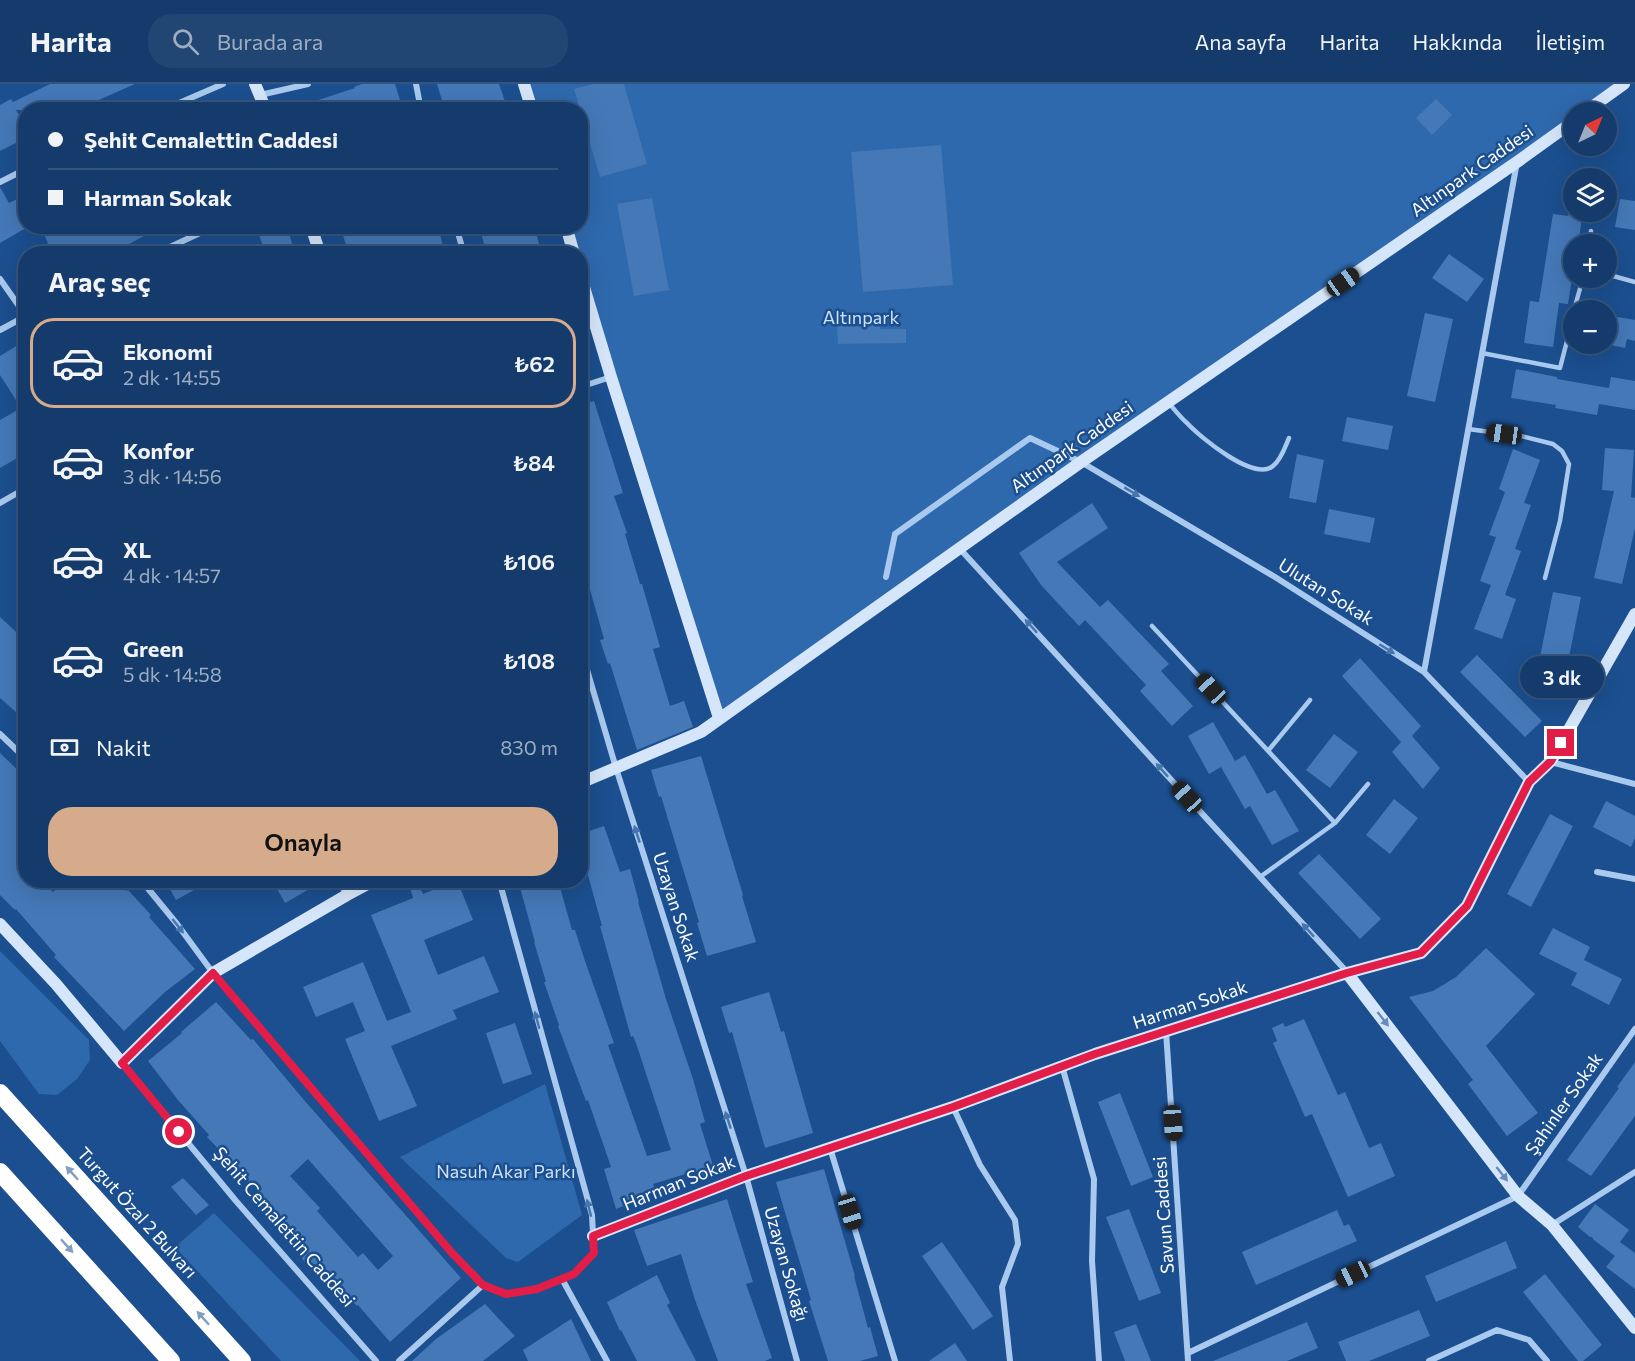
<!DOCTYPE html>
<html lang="tr">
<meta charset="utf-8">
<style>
body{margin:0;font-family:Commissioner,sans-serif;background:#214673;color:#f1f3f6;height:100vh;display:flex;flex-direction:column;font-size:22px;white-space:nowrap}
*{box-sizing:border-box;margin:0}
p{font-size:20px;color:#9dadc1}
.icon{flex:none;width:33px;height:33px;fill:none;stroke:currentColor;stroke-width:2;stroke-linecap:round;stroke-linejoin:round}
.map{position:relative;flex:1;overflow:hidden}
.drawer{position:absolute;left:18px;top:162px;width:570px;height:642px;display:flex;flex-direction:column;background:#143b6b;border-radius:24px;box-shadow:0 6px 24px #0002,0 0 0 2px #33557e}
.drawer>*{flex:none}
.top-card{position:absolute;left:18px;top:18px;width:570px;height:132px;border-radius:24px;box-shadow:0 6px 24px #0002,0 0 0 2px #33557e;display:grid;align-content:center;height:132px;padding:0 30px;background:#143b6b}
.needle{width:39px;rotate:43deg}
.tools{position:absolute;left:1563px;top:18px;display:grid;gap:12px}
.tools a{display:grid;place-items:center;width:54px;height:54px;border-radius:50%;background:#143b6b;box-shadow:0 6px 24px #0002,0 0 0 2px #33557e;font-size:30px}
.end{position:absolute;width:27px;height:27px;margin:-14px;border:8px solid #e11d48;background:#fff;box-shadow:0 0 0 3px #fff}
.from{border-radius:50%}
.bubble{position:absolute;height:42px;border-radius:21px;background:#143b6b;box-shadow:0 6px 24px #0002,0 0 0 2px #33557e;font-size:20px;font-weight:600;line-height:42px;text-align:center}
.car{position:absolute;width:18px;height:36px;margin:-18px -9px;border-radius:8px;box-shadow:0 0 4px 2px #0007;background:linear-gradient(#222 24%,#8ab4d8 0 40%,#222 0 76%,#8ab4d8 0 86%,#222 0)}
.top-card b{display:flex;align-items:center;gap:21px;height:57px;font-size:22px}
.top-card b+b{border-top:2px solid #33557e}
.top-card i{width:15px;height:15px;background:#f1f3f6}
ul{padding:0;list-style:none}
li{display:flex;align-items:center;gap:18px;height:90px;margin:0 12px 9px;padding:0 18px;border:3px solid transparent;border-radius:24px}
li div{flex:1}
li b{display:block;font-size:22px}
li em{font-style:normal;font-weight:600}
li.on{border-color:#d6ab8b}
li>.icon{width:54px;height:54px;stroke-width:1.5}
h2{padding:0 30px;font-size:27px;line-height:72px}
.pay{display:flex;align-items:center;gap:15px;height:66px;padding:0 30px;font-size:22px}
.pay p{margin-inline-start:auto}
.action{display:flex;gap:12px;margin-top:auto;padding:12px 30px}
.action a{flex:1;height:69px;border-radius:24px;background:#d6ab8b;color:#111;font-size:24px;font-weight:600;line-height:69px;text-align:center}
header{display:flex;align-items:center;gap:36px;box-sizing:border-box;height:84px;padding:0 30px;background:#143b6b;border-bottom:2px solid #33557e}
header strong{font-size:28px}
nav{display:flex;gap:33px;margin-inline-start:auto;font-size:21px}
.search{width:420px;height:54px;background:#214673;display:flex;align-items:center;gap:15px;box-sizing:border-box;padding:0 21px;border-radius:24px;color:#9dadc1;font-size:22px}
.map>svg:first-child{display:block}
.green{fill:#2e69ad}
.building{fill:#4478b7;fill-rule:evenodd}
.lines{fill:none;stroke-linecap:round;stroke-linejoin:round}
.lane{stroke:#a9c9ee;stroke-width:4.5}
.street{stroke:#a9c9ee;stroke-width:6}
.secondary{stroke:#d6e6fa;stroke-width:12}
.highway{stroke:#fff;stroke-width:18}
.oneway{fill:#4674ac}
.oneway2{fill:#668bba}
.oneway3{fill:#829ec1}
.route{stroke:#e11d48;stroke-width:8}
.labels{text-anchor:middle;stroke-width:5;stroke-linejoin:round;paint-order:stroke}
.street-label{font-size:18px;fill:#fff;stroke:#1b4f8f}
.park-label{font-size:18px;fill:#cfe3fa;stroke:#1b4f8f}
</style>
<header>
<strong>Harita</strong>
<div class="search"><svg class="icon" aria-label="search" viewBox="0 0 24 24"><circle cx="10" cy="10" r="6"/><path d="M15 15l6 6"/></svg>Burada ara</div>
<nav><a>Ana sayfa</a><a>Harita</a><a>Hakkında</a><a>İletişim</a></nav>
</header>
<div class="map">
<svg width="1635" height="1277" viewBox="0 0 1635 1277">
<rect width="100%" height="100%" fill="#1b4f8f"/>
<path class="green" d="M524 0H1624L1585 28H1574L1573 37 719 634 581 190 580 170 574 169 566 143 580 142V26L532 25Z
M0 867 89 956 90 976 77 995 57 1011 39 1010 0 957Z
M545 1000 582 1131 518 1178 506 1174 400 1073Z
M214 1129 360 1277H281L175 1163Z"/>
<path class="building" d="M50 0H135L76 26H16L26 43V54L0 67V21L11 15 13 18Z
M362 0H395L403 26H297V23L355 4 354 3Z
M437 0H499L508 26H445Z
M593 0H624L647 80 600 93 574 5Z
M1436 15 1452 31 1432 51 1416 34Z
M941 61 953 201 863 208 851 68Z
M0 103 9 119 26 111V144L0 159Z
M652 114 669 206 634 212 617 120Z
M1620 115 1635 117V146L1615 143Z
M1569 128H1583L1578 160H1574V181L1568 220 1559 219 1553 263 1524 259 1530 217 1539 218 1553 130 1568 132Z
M40 142H162L111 170H30L48 159Z
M287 142 295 170H266L259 151Z
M340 142H438L445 170H349Z
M479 142H534L542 170H487Z
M1449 170 1484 195 1467 218 1432 194Z
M1425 229 1453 235 1435 318 1407 312Z
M1606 231 1635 236V257L1627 255 1625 264 1606 260Z
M880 241V245H906V259L838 260 837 242Z
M26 256V369L0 384V336L21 324 0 291V272Z
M1516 285 1557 293V295L1609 304 1611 293 1635 297V326L1599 320 1597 331 1555 324 1556 321 1511 314Z
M594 317 623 409 614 412 627 449 625 450 640 500H642L660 563 653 565 670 622 684 617 693 643 637 666 610 579 608 580 600 556 604 555 589 502 584 504 580 492V434L585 432 580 417V321Z
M1347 333 1393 342 1388 366 1342 357Z
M1605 364 1634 366 1631 413 1635 414V444L1622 500 1594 494 1614 407 1602 406Z
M1513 365 1540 376 1524 419 1531 421 1515 465 1521 467 1505 511 1516 515 1502 555 1474 545 1491 501 1480 497 1496 453 1489 451 1505 408 1499 405Z
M1297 370 1324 376 1316 419 1289 414Z
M1092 419 1108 444 1057 478 1100 523 1108 516 1169 580 1161 587 1193 622 1172 642 1140 607 1146 601 1085 536 1079 542 1041 501 1019 469Z
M1329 425 1375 434 1370 459 1324 450Z
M1553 508 1581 513 1564 598 1536 593Z
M0 533 26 557V637L0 614Z
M1477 571 1542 637 1525 653 1460 588Z
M1360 574 1421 642 1412 652 1440 684 1423 705 1392 668 1401 658 1342 592Z
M1213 638 1235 677 1245 671 1267 710 1275 706 1299 747 1272 761 1250 722 1245 725 1221 683 1209 690 1188 652Z
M1334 650 1358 668 1330 704 1306 686Z
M0 669 26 694V796H41L53 808 66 796H116L126 807 128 806 151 831 149 833 195 885 165 908 124 947 54 873 56 871 16 825 15 826 0 811Z
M701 672 743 811 742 812 756 858 707 872 697 839 699 838 661 712 659 713 651 686Z
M1394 715 1418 734 1390 770 1366 751Z
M1606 717 1635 732V754L1631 763 1593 743Z
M1550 730 1573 742 1531 823 1507 810Z
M604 742 620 788 630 785 639 818H638L666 915 693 995 705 1038 700 1040 715 1088 693 1096 689 1089 653 1100 657 1109 616 1125 604 1085 611 1083 588 1016 586 1017 558 942 559 941 544 898H546L534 858H535L518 796H558L572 846H575L585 877 614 959 608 961 647 1072 671 1066 636 959 633 952 631 953 600 842H602L586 784 580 785V750Z
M1319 770 1381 835 1360 855 1298 789Z
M165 796H212L176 816Z
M272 796H325L285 819Z
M408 796H416L423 810 457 796 473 836 424 856 438 891 484 872 499 908 453 926 457 935 391 962 417 1022 379 1037 345 955 365 947 353 918 316 933 303 903 363 878 387 937 411 928 371 831 413 814Z
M1553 844 1590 863 1584 876 1622 895 1609 921 1571 901 1577 889 1539 870Z
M1486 864 1535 910 1486 962 1538 1029 1507 1052 1468 1000 1473 996 1409 913 1433 907 1456 893Z
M769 908 781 948 784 947 813 1049 765 1064 732 948 729 949 721 923Z
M216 918 251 956 253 955 304 1016 461 1194 390 1258 358 1221 357 1222 330 1194 325 1200 296 1168 305 1160 270 1123 272 1122 207 1053 209 1051 178 1016 148 977 182 949 181 948ZM308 1075 393 1172 378 1186 363 1169 358 1173 317 1127 320 1124 290 1092Z
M1304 935 1338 1011 1345 1008 1369 1064 1381 1059 1395 1092 1348 1113 1312 1030 1305 1033 1273 959 1277 957 1272 944 1283 939 1285 943Z
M515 939 532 990 503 1000 486 949Z
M1635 978V1032L1591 1092 1567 1076 1619 1004 1617 1003Z
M1120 1009 1153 1093 1131 1102 1098 1018Z
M824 1085 855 1192H854L868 1244 870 1243 878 1272 860 1277H828L809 1217 811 1216 776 1098Z
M183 1094 209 1121 196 1131 171 1103Z
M727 1115 753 1198 746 1200 772 1274 765 1277H718L695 1216 681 1170 647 1182 634 1146Z
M1595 1120 1629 1146 1620 1158 1635 1169V1205L1606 1183 1615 1172 1594 1156 1592 1153H1590L1578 1143Z
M1129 1125 1161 1209 1139 1217 1106 1133Z
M1337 1126 1344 1142 1349 1140 1357 1157 1256 1201 1242 1168Z
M1506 1157 1517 1184 1436 1218 1425 1192Z
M942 1158 993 1232 973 1246 922 1172Z
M1545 1190 1602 1261 1583 1277H1578L1523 1208Z
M657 1191 670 1219 667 1221 696 1277H637L621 1246 620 1247 607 1218Z
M485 1220 515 1252 483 1277H412L436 1255Z
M1419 1226 1430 1252 1369 1277H1346L1338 1258Z
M571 1235 591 1277H528L523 1266Z
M1307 1238 1318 1264 1287 1277H1213Z
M1136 1240 1151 1277H1125L1114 1248Z
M955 1259 967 1277H929Z"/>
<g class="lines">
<path class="lane" d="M1589 160 1591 147
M1606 190 1635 198
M1574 226 1583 194
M1482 269 1560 284 1574 230
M1168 318C1174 325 1180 333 1187 339 1200 353 1254 398 1273 382 1281 376 1285 363 1289 354
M1468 345 1521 352 1553 360 1562 367 1569 380 1560 437 1545 494
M1152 542 1335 739
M1268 667 1310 616
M1260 793 1335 739 1368 700"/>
<path class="street" d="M416 0 421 26
M260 11 308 0
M163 26 223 0
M0 98 26 85
M456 142 464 170
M155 170 215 142
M0 195 26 232
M0 246 26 232
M580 303 611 293
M0 419 26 404
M960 465 1347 888
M886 493 895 450 1030 354 1081 378 1275 493 1424 588 1529 698
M580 562 616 684 746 1092 797 1277
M1424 588 1517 78
M0 650 26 675
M1551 678 1635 700
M1597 788 1635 795
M141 796 177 840 213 889 452 1169 483 1201 506 1210 537 1205 574 1190 594 1169 592 1131 499 796
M339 796 347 811
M1166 947 1188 1277
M122 979 236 1117 376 1277
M1062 982 1094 1095 1092 1177 1099 1277
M953 1023 980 1081 1015 1136 1018 1160 1002 1203 1010 1277
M830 1064 895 1277
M1552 1141 1635 1088
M562 1195 607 1277
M1188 1269 1518 1112 1635 945
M399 1277 483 1201
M1429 1277 1497 1246 1529 1256 1547 1277"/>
<path class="secondary" d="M255 0 266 26
M524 0 532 26
M1585 28 1624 0
M311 142 320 170
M566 142 574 170
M580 190 611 293 719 634
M580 699 701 648 1081 378 1517 78 1574 37
M0 840 56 900 122 979 213 889 347 811 375 796
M1347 889 1518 1112 1552 1141 1635 1244
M593 1152 746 1092 953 1023 1095 970 1347 889 1421 869 1467 822 1529 698 1551 677 1635 530"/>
<path class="highway" d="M0 1009 242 1277
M0 1088 171 1277"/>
</g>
<defs><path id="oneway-solid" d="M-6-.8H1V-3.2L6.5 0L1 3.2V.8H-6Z" transform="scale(1.5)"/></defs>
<g class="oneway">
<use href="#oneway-solid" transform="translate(1132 408) rotate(31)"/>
<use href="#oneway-solid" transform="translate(1031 542) rotate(-132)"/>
<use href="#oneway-solid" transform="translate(1387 565) rotate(32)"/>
<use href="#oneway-solid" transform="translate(1162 686) rotate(-132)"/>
<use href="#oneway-solid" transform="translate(637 750) rotate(-108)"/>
<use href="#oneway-solid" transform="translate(178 842) rotate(52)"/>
<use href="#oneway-solid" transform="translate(1308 846) rotate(-132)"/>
<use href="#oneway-solid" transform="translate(537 936) rotate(-105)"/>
<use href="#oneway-solid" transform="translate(728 1036) rotate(-108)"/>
<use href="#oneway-solid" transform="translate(589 1124) rotate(-104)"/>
</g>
<g class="oneway2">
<use href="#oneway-solid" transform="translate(1383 935) rotate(52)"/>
<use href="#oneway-solid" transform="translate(1502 1090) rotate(52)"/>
</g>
<g class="oneway3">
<use href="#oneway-solid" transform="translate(72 1089) rotate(-132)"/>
<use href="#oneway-solid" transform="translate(67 1162) rotate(48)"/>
<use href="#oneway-solid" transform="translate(203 1234) rotate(-132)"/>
</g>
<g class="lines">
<path class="route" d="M179 1048 122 979 213 889 452 1169 483 1201 506 1210 537 1205 574 1190 594 1169 593 1152 746 1092 953 1023 1095 970 1347 889 1421 869 1467 822 1529 698 1551 677 1561 659"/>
</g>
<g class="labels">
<g class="street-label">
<text transform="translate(1472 87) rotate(-35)" y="6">Altınpark Caddesi</text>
<text transform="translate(1072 363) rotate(-35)" y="6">Altınpark Caddesi</text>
<text transform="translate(1326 508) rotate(32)" y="6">Ulutan Sokak</text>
<text transform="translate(676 823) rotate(72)" y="6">Uzayan Sokak</text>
<text transform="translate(1190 921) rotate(-18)" y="6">Harman Sokak</text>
<text transform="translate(1564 1020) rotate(-55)" y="6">Şahinler Sokak</text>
<text transform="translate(679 1099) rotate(-22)" y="6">Harman Sokak</text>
<text transform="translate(137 1129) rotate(48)" y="6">Turgut Özal 2 Bulvarı</text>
<text transform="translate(1164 1131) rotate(-94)" y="6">Savun Caddesi</text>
<text transform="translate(284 1143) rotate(49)" y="6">Şehit Cemalettin Caddesi</text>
<text transform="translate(786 1180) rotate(74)" y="6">Uzayan Sokağı</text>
</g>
<g class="park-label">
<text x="861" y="240">Altınpark</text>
<text x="506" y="1094">Nasuh Akar Parkı</text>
</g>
</g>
</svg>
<div class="tools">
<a><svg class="needle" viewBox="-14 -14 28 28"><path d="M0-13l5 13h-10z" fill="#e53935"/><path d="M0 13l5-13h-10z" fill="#9dadc1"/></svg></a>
<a><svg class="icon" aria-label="layers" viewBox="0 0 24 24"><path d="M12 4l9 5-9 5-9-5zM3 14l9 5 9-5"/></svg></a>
<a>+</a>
<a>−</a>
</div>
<i class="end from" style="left:179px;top:1048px"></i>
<i class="end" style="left:1561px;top:659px"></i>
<div class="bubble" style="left:1520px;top:572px;width:84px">3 dk</div>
<i class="car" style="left:1343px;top:198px;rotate:55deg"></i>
<i class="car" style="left:1504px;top:350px;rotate:278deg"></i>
<i class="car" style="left:1211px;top:605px;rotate:317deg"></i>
<i class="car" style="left:1187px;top:713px;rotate:318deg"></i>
<i class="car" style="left:1173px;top:1039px;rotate:176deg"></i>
<i class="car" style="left:850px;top:1128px;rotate:163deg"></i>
<i class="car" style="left:1353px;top:1190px;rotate:245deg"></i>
<div class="top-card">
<b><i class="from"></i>Şehit Cemalettin Caddesi</b>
<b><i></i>Harman Sokak</b>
</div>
<section class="drawer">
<h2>Araç seç</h2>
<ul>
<li class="on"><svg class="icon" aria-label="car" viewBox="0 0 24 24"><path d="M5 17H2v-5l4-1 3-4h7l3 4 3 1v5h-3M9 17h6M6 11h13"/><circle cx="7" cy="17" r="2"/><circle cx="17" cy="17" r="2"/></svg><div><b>Ekonomi</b><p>2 dk · 14:55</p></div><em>₺62</em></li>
<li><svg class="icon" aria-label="car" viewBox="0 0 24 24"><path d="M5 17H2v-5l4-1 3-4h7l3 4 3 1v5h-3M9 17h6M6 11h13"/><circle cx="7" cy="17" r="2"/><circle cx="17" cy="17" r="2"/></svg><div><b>Konfor</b><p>3 dk · 14:56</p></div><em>₺84</em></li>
<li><svg class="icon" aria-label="car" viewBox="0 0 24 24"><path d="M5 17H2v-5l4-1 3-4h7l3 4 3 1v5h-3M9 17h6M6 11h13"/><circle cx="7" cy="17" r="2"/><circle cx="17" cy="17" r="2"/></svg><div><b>XL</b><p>4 dk · 14:57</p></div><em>₺106</em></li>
<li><svg class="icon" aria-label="car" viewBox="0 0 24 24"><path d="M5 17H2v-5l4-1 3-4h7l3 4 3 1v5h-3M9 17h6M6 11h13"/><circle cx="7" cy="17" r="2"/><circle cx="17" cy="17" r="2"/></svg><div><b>Green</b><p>5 dk · 14:58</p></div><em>₺108</em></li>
</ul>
<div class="pay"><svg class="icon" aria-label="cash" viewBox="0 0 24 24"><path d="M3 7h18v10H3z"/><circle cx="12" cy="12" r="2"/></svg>Nakit<p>830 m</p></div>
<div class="action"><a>Onayla</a></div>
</section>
</div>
